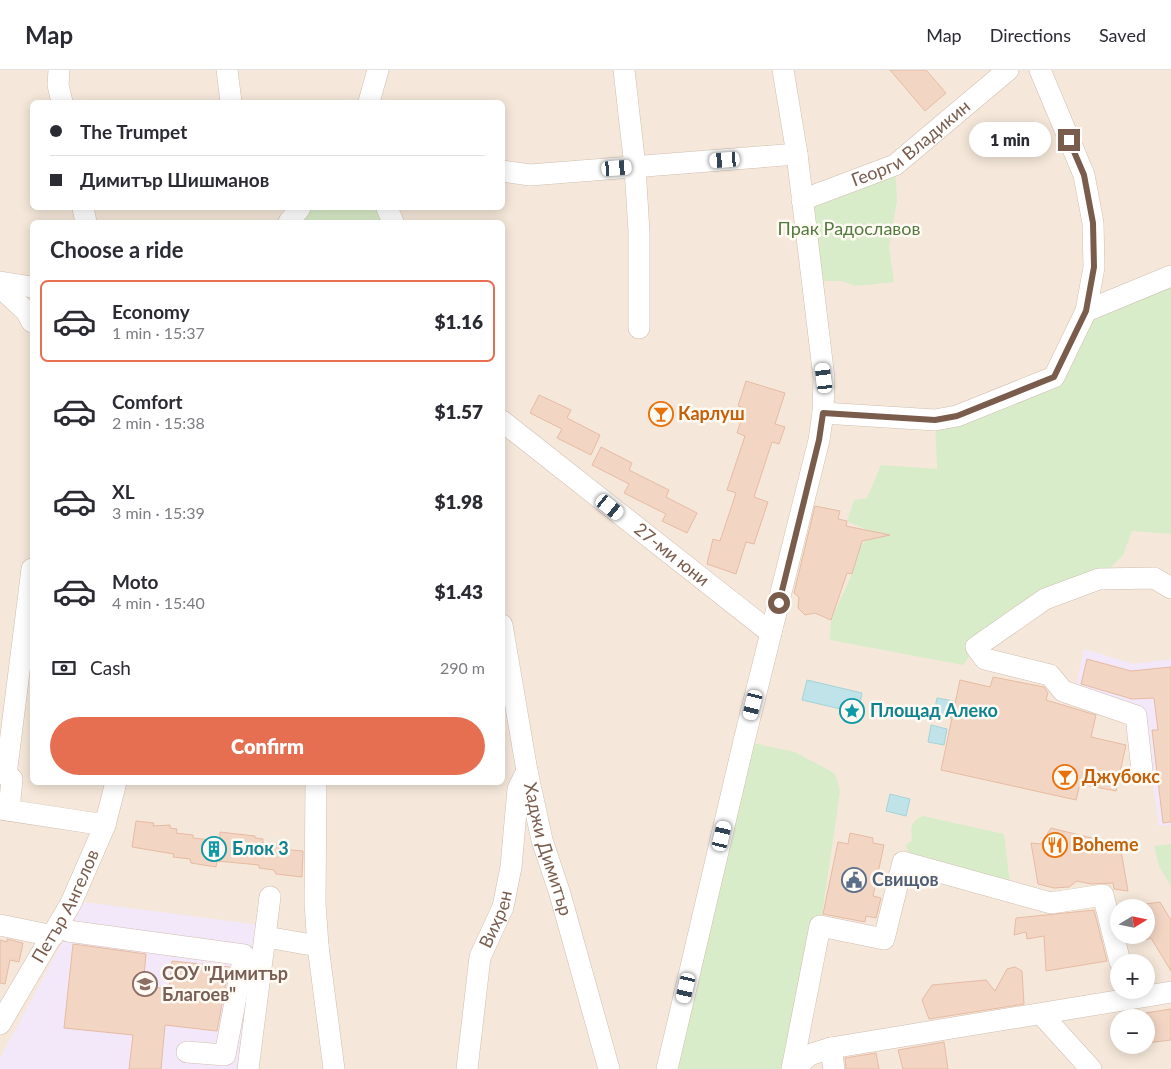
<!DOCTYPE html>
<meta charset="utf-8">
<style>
body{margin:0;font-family:Lato,sans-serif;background:#f7f7f7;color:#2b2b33;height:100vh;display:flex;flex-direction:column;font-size:19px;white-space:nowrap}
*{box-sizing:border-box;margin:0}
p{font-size:16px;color:#7c7c81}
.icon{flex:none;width:28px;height:28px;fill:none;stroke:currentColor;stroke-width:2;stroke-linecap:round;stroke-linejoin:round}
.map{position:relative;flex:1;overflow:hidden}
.drawer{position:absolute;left:30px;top:150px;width:475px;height:565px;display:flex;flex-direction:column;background:#fff;border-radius:8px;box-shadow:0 2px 12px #0003}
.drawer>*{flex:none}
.top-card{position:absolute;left:30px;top:30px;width:475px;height:110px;border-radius:8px;box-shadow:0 2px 12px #0003;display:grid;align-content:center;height:110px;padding:0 20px;background:#fff}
.needle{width:32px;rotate:80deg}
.controls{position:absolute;left:1110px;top:829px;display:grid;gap:10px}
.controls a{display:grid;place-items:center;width:45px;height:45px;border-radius:50%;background:#fff;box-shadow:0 2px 12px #0003;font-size:25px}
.end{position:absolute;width:22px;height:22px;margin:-11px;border:6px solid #7a5c4d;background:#fff;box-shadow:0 0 0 2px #fff}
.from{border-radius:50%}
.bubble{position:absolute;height:35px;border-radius:18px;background:#fff;box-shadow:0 2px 12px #0003;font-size:16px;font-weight:800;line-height:35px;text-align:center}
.car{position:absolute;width:15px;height:30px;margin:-15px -8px;border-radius:6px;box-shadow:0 0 4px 1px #0007;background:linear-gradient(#fff 24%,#345 0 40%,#fff 0 76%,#345 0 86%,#fff 0)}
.top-card b{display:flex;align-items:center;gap:18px;height:48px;font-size:19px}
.top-card b+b{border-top:1px solid #e1e1e2}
.top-card i{width:12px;height:12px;background:#2b2b33}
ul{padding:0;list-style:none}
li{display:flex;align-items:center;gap:15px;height:82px;margin:0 10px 8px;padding:0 10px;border:2px solid transparent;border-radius:8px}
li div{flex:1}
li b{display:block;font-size:19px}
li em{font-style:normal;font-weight:800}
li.active{border-color:#e76f51}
li>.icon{width:45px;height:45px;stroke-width:1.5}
h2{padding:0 20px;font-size:22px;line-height:60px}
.pay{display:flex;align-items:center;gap:12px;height:55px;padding:0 20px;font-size:19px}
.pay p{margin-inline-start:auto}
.cta{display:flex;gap:10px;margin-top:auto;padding:10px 20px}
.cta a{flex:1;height:58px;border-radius:30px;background:#e76f51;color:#fff;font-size:20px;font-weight:800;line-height:58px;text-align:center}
header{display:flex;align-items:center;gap:30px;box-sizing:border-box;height:70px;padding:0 25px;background:#fff;border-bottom:1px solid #e1e1e2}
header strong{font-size:24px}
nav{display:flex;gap:28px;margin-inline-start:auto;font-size:18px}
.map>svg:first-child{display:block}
.residential{fill:#f5e8da;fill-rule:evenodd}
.education{fill:#f3e8fa}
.green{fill:#d8ecc9}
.water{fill:#bfe3e8;stroke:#a5d3da}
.building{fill:#f3d5c3;stroke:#e6bba3}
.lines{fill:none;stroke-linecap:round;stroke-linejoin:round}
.minor-casing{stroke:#d1beb0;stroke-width:22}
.minor{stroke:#fff;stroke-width:21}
.route{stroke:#7a5c4d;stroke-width:6}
.labels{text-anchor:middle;stroke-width:5;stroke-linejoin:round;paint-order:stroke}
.street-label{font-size:18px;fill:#7a5c4d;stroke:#fffaf3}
.park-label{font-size:18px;fill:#537a41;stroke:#fffaf3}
.food-label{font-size:18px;font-weight:bold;fill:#c56008;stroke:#fffaf3;text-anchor:start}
.culture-label{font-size:18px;font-weight:bold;fill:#0d838f;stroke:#fffaf3;text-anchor:start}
.service-label{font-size:18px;font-weight:bold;fill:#4e5e75;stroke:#fffaf3;text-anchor:start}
.education-label{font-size:18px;font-weight:bold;fill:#785e54;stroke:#fffaf3;text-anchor:start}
</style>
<header>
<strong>Map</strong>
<nav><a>Map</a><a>Directions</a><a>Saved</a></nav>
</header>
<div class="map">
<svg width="1171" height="999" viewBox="0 0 1171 999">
<rect width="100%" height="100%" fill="#fdf6ec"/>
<path class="residential" d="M0 0H1171V999H0ZM32 32H502V138H32ZM32 152H502V712H32ZM1119 838H1146V865H1119ZM1119 892H1146V920H1119ZM1119 948H1146V975H1119Z"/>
<path class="education" d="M1084 579 1134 594 1171 589V755L1159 756 1142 640 1075 621Z
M84 832 260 855 239 999H0V988Z"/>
<path class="green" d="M895 95 897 131 889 177 894 212 856 216 842 211H812L802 130Z
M302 138H387L393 152H291Z
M1171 207V464L1132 461 1123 485 1099 509 976 577 963 595 830 570 831 550 852 504 853 484 866 470 869 461 847 451 854 430 867 428 881 395 937 399 935 350 1054 307 1086 241Z
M744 671 795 682 834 703 837 709 840 722 822 845 785 999H674Z
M923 746 1004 764 1010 814 908 782 906 775 912 770C910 759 911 750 923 746Z
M1171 774V817L1159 796 1154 776Z"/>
<path class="water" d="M807 610 862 623 858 643 802 630Z
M937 628 954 631 951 648 934 644Z
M931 655 947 659 944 675 928 672Z
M890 724 910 729 906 746 886 741Z"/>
<path class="building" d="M890 0H926L946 23 925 41Z
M746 311 785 323 775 354 785 357 779 374 772 372 754 427 768 432 754 474 746 472 736 504 707 494 713 469 720 471 736 423 727 420 745 366 737 363 745 338 738 336Z
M539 325 571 340 567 348 600 365 591 385 557 368 562 359 530 343Z
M601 377 632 393 629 400 669 420 666 427 697 443 687 463 662 451 666 444 624 423 629 414 592 395Z
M815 436 840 441 838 449 847 451 846 456 890 465 862 471 852 504 847 503 831 550 815 543 805 545 798 538 799 527 794 523Z
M1087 589 1131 601 1171 597V752L1163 753 1152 660H1158L1154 628 1132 629 1081 614Z
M993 607 1044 617 1048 623 1046 630 1096 645 1091 667 1126 675 1116 721 1080 714 1076 730 941 700 960 610 990 617Z
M136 751 154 753 153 756 170 755V758L177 759 176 763 193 765V768L220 771V762L255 766V768L263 769V773L278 775 279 779 303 781 302 807 276 804 274 800 259 798V795L217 791 216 797 191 793 190 789 173 787 174 784 132 777Z
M1051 758 1120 775 1128 821 1114 819 1113 813 1091 814 1077 811 1069 817 1054 818 1038 814 1031 773 1041 774Z
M850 763 873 768V773L884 775 873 826 881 828 876 848 866 846 865 852 823 844 838 772 848 774Z
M1160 832 1171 850V901L1151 868 1146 870V834Z
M1094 840 1107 891 1046 901 1044 866 1027 869 1026 862 1014 865 1016 848Z
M7 869 23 873 19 892 10 890 5 914 0 913V870L7 872Z
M73 874 146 884 143 916 169 919 172 891 229 897 217 961 165 955 161 999H129L133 965 64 958Z
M1015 897 1022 901 1024 934 929 949 922 930 932 915 986 910 995 921 1007 899Z
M1171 939V970L1146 973V943Z
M944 972 948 999H903L898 980Z
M876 983 879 999H846L845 988Z"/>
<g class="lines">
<defs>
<g id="minor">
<path d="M59 0 58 15 62 32"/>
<path d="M227 0 231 32"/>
<path d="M624 0 635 97 639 162V258"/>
<path d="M369 32 378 0"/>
<path d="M502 101 530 105 797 84"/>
<path id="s1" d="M802 130 895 95 1008 0"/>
<path d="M83 138 86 152"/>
<path d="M387 138 393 152"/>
<path d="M289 152 300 138"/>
<path d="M0 212 32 217"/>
<path d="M0 217 26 241 32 252"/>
<path d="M1086 241 1171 206"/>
<path d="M823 343 935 350 957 346 1054 307 1086 241 1094 197 1093 153 1084 105 1040 0"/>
<path id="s2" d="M502 351 771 563"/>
<path id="s3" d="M502 555 527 701 542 770 560 824 609 999"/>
<path d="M1142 700 1136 646 1063 621 1050 605 985 589 976 577 1045 529 1099 509 1154 508 1171 518"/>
<path d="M316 712 315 833 318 876 334 999"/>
<path d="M0 739 105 755"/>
<path d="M9 740 12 709 6 705 32 499"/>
<path d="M0 855 53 866"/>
<path d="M68 861 244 885 225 985 187 982"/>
<path d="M266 867 318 876"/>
<path d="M1042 945 1091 999"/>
<path id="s4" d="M0 954 71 833 105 755 116 712"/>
<path d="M831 978 834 999"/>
<path d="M248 999 270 827"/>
<path id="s5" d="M467 999 480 887 503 837 511 797 518 719 527 701"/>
<path d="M667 999 744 671 819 370 823 343 824 308 797 84 783 0"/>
<path d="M792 999 820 856 884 869 903 792 1051 833 1103 825 1120 892"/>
<path d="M795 999 809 985 831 978 1171 922"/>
</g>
</defs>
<use href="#minor" class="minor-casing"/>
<use href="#minor" class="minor"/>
</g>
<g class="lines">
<path class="route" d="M779 533 819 370 823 343 935 350 957 346 1054 307 1086 241 1094 197 1093 153 1084 105 1069 70"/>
</g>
<defs>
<symbol id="bar-ring" viewBox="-11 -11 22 22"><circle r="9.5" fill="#fffaf3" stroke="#e8710a" stroke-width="1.5"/><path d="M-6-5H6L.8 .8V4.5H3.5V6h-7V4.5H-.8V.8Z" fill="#e8710a"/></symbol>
<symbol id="sight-ring" viewBox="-11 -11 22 22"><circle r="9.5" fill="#fffaf3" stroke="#0f9aa8" stroke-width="1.5"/><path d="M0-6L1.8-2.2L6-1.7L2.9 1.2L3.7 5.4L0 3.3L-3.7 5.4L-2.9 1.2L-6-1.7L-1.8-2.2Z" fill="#0f9aa8"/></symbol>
<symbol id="restaurant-ring" viewBox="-11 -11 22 22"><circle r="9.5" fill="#fffaf3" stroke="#e8710a" stroke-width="1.5"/><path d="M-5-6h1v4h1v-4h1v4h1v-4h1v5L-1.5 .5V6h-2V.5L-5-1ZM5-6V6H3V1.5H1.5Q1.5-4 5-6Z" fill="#e8710a"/></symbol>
<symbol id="building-ring" viewBox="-11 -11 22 22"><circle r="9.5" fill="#fffaf3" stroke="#0f9aa8" stroke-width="1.5"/><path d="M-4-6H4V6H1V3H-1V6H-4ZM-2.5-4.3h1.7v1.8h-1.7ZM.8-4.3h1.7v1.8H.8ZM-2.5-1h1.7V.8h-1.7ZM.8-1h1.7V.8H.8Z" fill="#0f9aa8"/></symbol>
<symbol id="civic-ring" viewBox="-11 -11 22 22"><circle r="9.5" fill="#fffaf3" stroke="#5c6f8a" stroke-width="1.5"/><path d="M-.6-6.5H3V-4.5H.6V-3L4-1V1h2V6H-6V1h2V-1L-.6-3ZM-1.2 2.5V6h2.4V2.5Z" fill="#5c6f8a"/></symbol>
<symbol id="school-ring" viewBox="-11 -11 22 22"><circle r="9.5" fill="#fffaf3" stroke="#8d6e63" stroke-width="1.5"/><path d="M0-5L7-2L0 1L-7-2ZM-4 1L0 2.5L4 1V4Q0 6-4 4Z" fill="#8d6e63"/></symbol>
</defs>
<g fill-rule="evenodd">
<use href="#bar-ring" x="647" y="330" width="28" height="28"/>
<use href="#sight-ring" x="838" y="627" width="28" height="28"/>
<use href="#bar-ring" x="1051" y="693" width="28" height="28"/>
<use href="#restaurant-ring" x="1041" y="761" width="28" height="28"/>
<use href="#building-ring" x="200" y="765" width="28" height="28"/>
<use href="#civic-ring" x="840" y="796" width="28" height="28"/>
<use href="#school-ring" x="131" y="900" width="28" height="28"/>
</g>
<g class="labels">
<g class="street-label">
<text dy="6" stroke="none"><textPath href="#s1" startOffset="124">Георги Владикин</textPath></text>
<text dy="6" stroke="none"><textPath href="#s2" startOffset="216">27-ми юни</textPath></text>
<text dy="6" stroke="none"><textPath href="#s3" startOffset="229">Хаджи Димитър</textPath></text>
<text dy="6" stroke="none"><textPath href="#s4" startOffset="135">Петър Ангелов</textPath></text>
<text dy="6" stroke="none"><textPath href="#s5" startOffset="154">Вихрен</textPath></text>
</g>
<g class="park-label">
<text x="849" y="165">Прак Радославов</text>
</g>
<g class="food-label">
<text x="678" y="350">Карлуш</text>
<text x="1082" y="713">Джубокс</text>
<text x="1072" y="781">Boheme</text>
</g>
<g class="culture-label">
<text x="870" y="647">Площад Алеко</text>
<text x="232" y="785">Блок 3</text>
</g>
<g class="service-label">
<text x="872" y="816">Свищов</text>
</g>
<g class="education-label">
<text x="162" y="910">СОУ "Димитър<tspan x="162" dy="21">Благоев"</tspan></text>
</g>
</g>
</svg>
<div class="controls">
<a><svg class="needle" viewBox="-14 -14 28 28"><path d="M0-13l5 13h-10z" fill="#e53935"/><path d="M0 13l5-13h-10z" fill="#7c7c81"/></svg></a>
<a>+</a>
<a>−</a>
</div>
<i class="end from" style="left:779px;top:533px"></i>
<i class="end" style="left:1069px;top:70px"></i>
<div class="bubble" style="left:969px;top:52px;width:82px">1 min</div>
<i class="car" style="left:725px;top:90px;rotate:266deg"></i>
<i class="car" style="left:617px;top:98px;rotate:86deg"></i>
<i class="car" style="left:824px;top:308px;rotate:353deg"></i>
<i class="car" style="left:610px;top:437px;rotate:129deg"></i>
<i class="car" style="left:753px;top:635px;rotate:194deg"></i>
<i class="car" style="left:722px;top:766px;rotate:13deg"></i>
<i class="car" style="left:686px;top:918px;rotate:193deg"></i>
<div class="top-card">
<b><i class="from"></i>The Trumpet</b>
<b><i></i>Димитър Шишманов</b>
</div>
<section class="drawer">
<h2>Choose a ride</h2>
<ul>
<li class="active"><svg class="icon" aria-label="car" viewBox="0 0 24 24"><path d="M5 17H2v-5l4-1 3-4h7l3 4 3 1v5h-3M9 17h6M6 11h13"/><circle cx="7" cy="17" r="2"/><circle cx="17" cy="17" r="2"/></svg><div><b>Economy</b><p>1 min · 15:37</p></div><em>$1.16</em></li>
<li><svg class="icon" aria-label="car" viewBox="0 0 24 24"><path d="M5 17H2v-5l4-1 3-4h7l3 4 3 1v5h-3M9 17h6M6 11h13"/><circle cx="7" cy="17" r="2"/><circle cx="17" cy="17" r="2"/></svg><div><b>Comfort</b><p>2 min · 15:38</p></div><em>$1.57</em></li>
<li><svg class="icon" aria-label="car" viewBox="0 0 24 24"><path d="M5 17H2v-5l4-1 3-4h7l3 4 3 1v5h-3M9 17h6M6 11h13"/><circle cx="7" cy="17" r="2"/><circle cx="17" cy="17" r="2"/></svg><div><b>XL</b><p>3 min · 15:39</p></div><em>$1.98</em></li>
<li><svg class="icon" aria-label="car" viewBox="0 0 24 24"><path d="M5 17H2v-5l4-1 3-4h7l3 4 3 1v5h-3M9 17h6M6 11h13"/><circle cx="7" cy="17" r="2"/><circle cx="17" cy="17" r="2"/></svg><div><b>Moto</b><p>4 min · 15:40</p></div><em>$1.43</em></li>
</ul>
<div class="pay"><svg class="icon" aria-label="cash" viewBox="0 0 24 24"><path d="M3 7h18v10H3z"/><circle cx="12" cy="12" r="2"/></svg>Cash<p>290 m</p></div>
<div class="cta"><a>Confirm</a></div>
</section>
</div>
